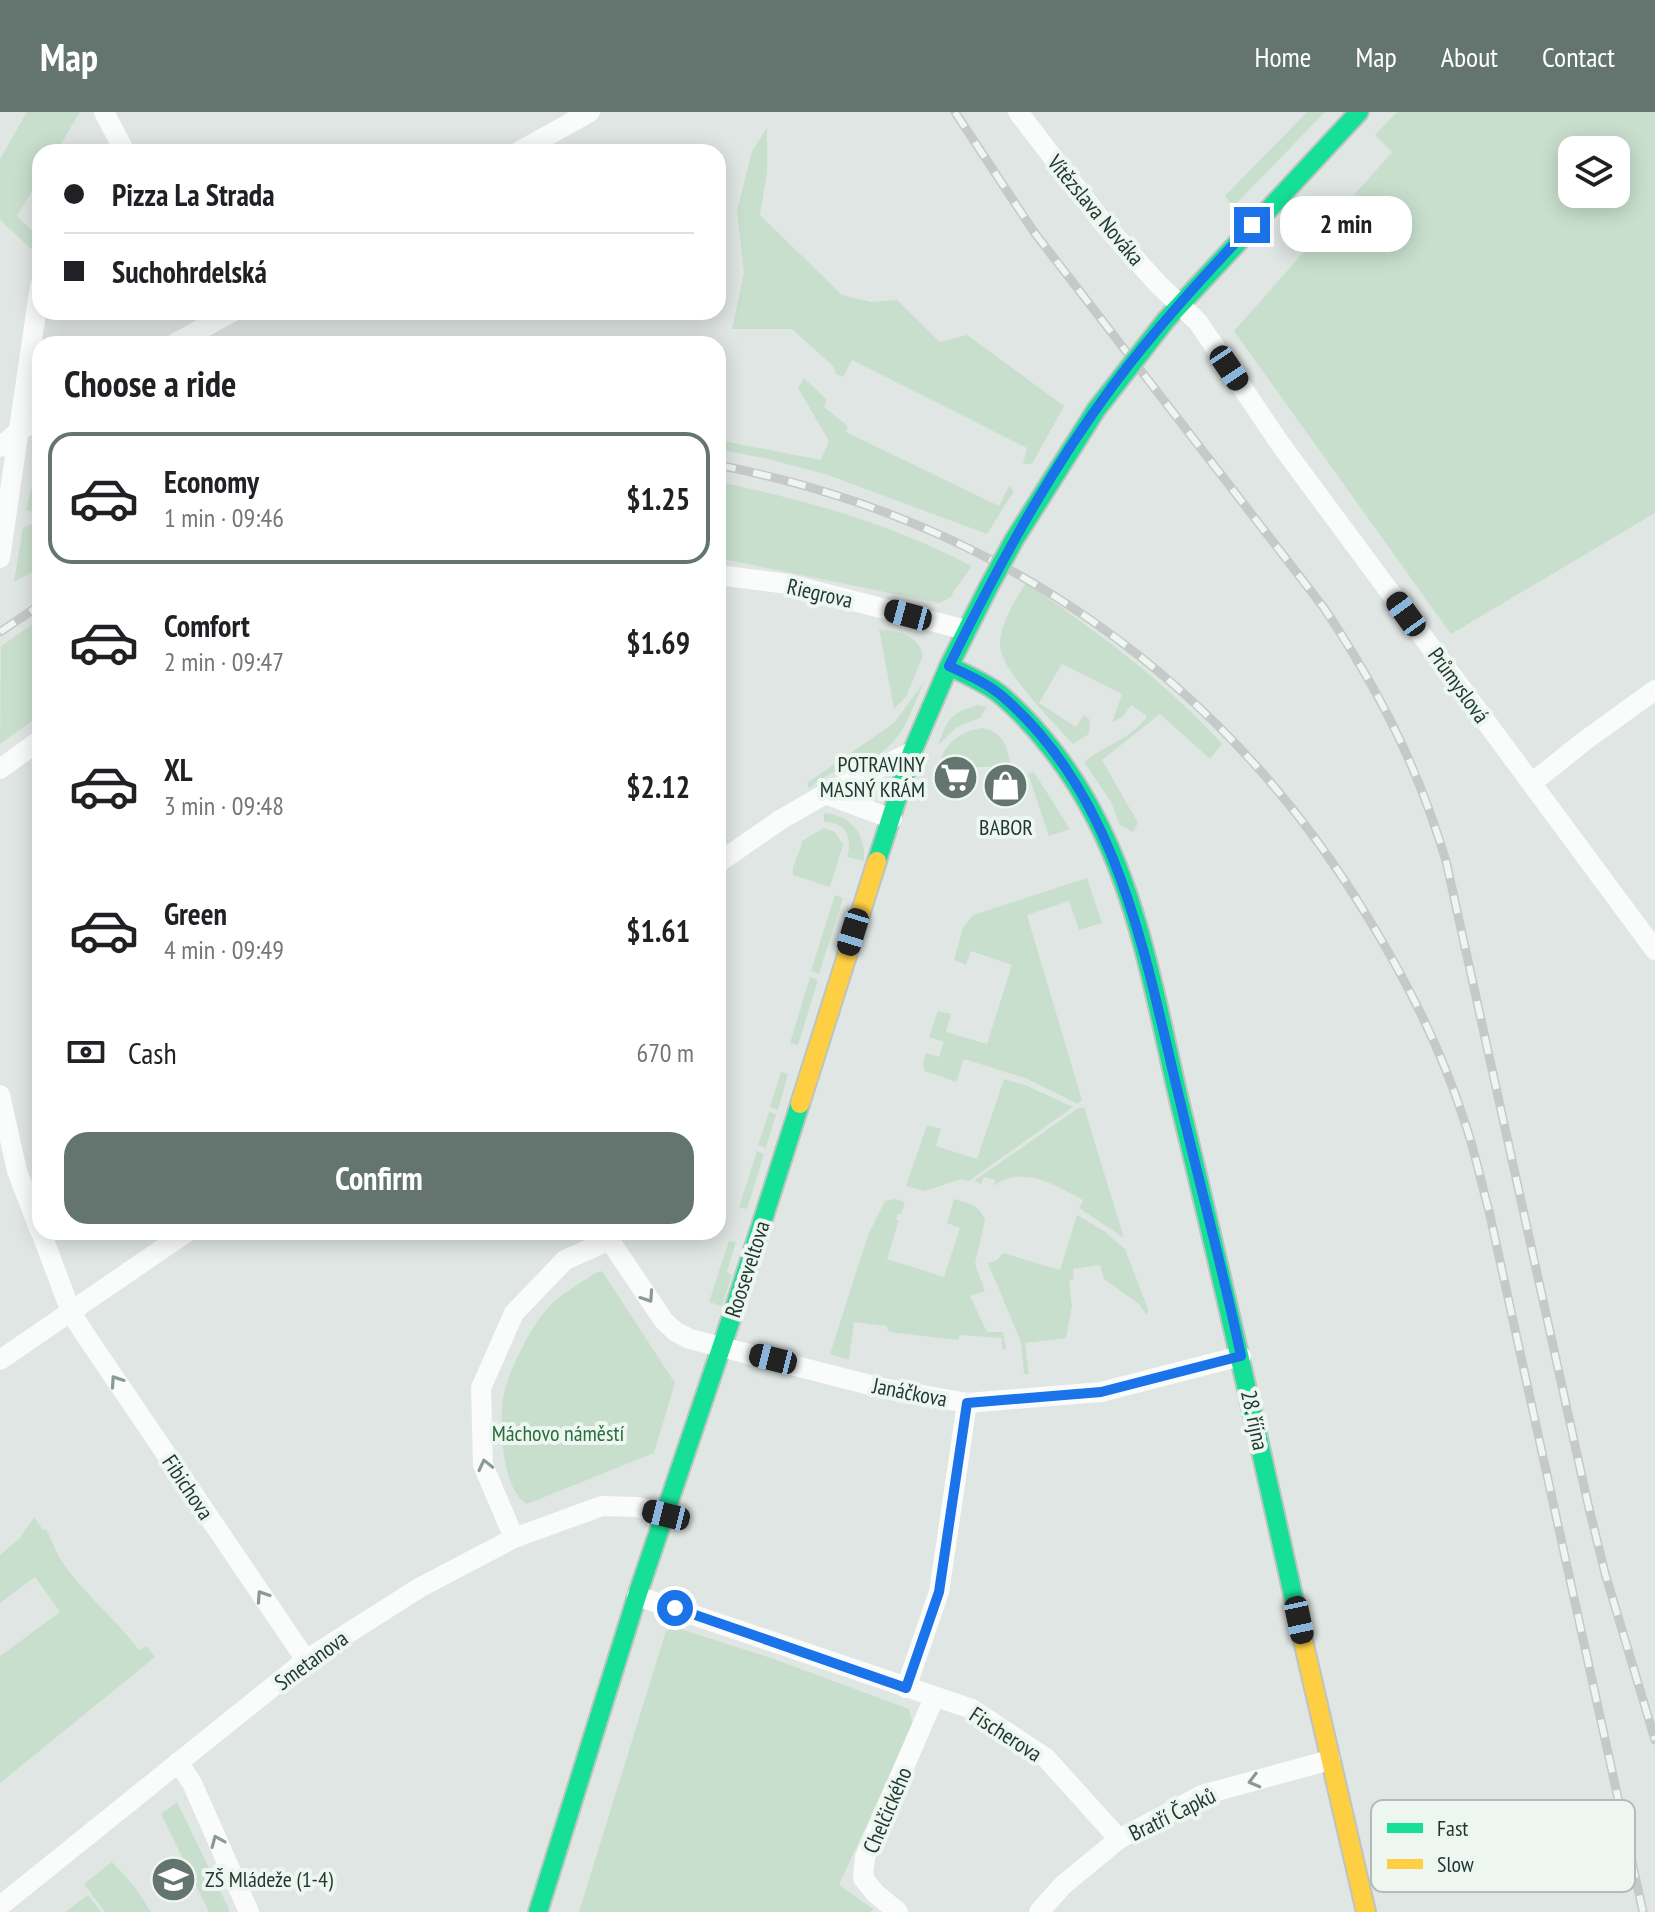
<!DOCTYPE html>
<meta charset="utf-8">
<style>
body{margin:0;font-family:"PT Sans Narrow",sans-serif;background:#f2f2f2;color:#202124;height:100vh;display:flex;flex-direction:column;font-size:30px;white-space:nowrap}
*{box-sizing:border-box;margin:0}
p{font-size:26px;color:#757577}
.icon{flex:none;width:44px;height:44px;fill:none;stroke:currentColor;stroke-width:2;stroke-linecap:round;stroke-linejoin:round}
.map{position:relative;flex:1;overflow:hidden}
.details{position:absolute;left:32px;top:224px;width:694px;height:904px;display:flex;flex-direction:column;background:#fff;border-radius:24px;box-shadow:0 4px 20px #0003}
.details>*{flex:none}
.hud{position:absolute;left:32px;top:32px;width:694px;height:176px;border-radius:24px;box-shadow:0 4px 20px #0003;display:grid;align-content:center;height:176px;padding:0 32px;background:#fff}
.fabs{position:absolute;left:1558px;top:24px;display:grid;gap:16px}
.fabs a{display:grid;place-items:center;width:72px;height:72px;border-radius:16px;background:#fff;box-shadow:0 4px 20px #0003;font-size:40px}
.end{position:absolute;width:36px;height:36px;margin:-18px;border:10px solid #1a73e8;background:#fff;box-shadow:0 0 0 4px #fff}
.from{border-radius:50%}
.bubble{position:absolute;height:56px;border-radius:24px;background:#fff;box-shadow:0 4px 20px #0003;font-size:26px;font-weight:700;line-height:56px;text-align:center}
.car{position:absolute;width:24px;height:48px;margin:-24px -12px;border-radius:10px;box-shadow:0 0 6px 2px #0007;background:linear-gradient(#222 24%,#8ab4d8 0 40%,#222 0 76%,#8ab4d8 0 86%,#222 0)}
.hud b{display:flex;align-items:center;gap:28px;height:76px;font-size:30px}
.hud b+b{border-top:2px solid #e0e0e0}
.hud i{width:20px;height:20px;background:#202124}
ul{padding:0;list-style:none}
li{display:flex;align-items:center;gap:24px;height:132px;margin:0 16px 12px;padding:0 16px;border:4px solid transparent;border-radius:24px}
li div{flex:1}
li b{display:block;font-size:30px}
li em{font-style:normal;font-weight:700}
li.current{border-color:#63756e}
li>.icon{width:72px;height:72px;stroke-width:1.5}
h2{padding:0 32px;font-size:36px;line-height:96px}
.pay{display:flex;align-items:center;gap:20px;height:88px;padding:0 32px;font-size:30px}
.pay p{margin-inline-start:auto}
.primary-button{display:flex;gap:16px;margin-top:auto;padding:16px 32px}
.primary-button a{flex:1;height:92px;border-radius:24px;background:#63756e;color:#fff;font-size:32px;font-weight:700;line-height:92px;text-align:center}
header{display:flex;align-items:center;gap:48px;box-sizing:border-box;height:112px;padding:0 40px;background:#63756e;color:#fff}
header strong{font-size:38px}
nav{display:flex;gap:44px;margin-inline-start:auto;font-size:28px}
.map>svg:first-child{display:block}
.green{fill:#c9dfce;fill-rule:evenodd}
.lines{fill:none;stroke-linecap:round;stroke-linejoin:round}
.fast-casing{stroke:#bcc5c1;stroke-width:22}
.slow-casing{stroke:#bcc5c1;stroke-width:22}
.street{stroke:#fafbfb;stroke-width:20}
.fast{stroke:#16e098;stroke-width:18}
.slow{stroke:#ffcf43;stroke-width:18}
.rail-casing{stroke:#c5c9c7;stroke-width:9}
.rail{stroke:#edf6f1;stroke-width:6;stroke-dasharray:18;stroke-linecap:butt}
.fast-bridge-casing{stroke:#bcc5c1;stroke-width:22;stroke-linecap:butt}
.fast-bridge{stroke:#16e098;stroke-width:18}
.oneway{stroke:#8c9a95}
.route{stroke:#1a73e8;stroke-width:10}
.labels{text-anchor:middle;stroke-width:8;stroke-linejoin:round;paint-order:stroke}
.street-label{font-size:22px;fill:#1f382f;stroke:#edf6f1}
.poi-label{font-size:22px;fill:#1f382f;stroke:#edf6f1;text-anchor:end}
.park-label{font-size:22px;fill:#2a6e3d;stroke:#edf6f1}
.key{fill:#edf6f1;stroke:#afbdb7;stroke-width:2}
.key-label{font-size:22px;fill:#1f382f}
</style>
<header>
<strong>Map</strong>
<nav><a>Home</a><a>Map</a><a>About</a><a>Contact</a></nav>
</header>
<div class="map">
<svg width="1655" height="1800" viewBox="0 0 1655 1800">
<rect width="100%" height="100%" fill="#e0e6e3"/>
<path class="green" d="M27 0H80L56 40H40V66L17 104 40 126V145L1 109 0 104V47Z
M1307 0H1325L1233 95 1225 84Z
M1397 0H1655V401L1451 522 1234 219 1392 40 1375 23ZM1616 38V82H1572V38Z
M767 16V60L760 103 842 183 871 190 897 188 940 230 967 223 1064 294 1032 352H1023L1027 336 852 248 843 265 836 262 833 254 792 217H732L744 161 737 99 752 39Z
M804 266 827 288 824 295 848 314 846 320 999 394 1009 374 1014 379 987 422 828 363 768 347 718 337V328L821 348 829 329 798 276Z
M40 341V398L35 401 26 398Z
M718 370C805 387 893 413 972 454L952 482 953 484 939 491 718 446Z
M40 408V456L14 470 23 416Z
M1026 471C1096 519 1165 569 1222 632L1210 647 1160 602 1102 648 1138 711 1133 720 1120 713 1111 690 1084 650C1105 633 1133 626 1147 604L1131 593 1123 605 1112 610 1122 582 1062 552 1039 591 1076 615 1084 603 1090 608 1089 622 1073 632C1055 612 1001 558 1000 534 999 513 1015 488 1026 471Z
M40 507V603L0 632 1 534Z
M879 517C899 520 918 522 923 544L906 585 894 597Z
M924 570C914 592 906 620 887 636 865 656 834 652 809 677L807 671 894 611Z
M978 593 987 595 980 606 957 615 938 633C948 607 950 601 978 593Z
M982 616C1005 621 1007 634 1011 655H976L941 646C949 628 962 619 982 616Z
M1034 660 1070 717 1049 724 1028 662Z
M824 701C852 703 866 723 864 749L847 745C853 726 846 710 824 710Z
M824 716 835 720 843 733 830 775 793 763C791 751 801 742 802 729Z
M1087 766 1102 811 1079 818 1069 789 1027 803 1082 988 1078 992 1025 966 964 947 956 970 925 959 923 952 926 941 939 945 944 930 929 925 938 899 951 902 946 920 987 932 1012 853 971 839 966 853 954 848 963 816 973 803Z
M835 783 843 786 819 862 811 859Z
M810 865 818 868 798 933 790 931Z
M781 960 788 962 778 998 770 995Z
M1004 967 1025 973 1073 995 969 1069 961 1067 925 1079 906 1074 927 1013 941 1017 936 1034 977 1047Z
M1084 995 1124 1126 1079 1096 1083 1088C1053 1072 1024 1053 993 1074L995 1068 984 1065 981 1072 974 1069 1077 997Z
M769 1000 776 1002 766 1036 758 1033Z
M757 1039 764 1042 747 1097 739 1095Z
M895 1087 905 1090 901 1102H898L896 1107 899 1108 887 1147 944 1165 960 1116 947 1111 954 1087C968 1091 980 1093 985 1108L975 1152 985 1179 970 1184 987 1220H1003L1006 1237H1002V1226L960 1223 958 1228 889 1220 886 1214 854 1210 849 1248 830 1242 868 1123 885 1089Z
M1077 1103 1104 1119 1125 1137 1148 1197 1147 1204 1139 1192 1104 1167 1100 1153 1073 1157 1074 1167 1069 1168 1072 1194 1066 1226 1025 1231 1029 1262H1024L1021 1230 988 1151 997 1148 1003 1141 1060 1158Z
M729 1129 736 1130 727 1160 732 1163 722 1194 709 1190Z
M602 1159 675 1271 654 1341 527 1392C502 1378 499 1314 503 1287 506 1264 530 1216 546 1198 558 1183 580 1172 595 1161Z
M34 1405 43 1418 46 1417C52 1428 56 1441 63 1451 85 1483 116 1507 139 1538L147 1534 155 1545 0 1671V1544L60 1500 35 1465 0 1491V1443L20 1426Z
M674 1515 771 1546 909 1597 913 1612 839 1773 873 1797 871 1800H579L666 1519Z
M177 1690 229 1797V1800H209L161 1702Z
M112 1750 135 1775 151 1800H105L84 1772Z
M88 1783 101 1800H65Z"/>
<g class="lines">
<defs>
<path id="fast" d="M1166 208 1359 0
M1014 428 1096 298
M949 554C966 563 987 571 1002 584 1038 615 1072 660 1094 703 1141 792 1157 895 1180 992 1223 1169 1263 1346 1302 1524
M877 749 912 640 949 554 988 476
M538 1800 637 1484 732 1204 800 992"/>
<path id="slow" d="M800 992 877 749
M1302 1524 1366 1800"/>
</defs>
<use href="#fast" class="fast-casing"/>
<use href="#slow" class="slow-casing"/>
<path class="street" d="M104 0 125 40
M1018 0 1105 113 1158 172 1198 210 1281 333 1655 838
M518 40 590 0
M174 232 232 200
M0 335 20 318 40 307
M0 446 40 174
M718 463 788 472 966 518
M0 657 40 628
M1532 671 1583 630 1655 578
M825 682 892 707
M718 751 780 708 825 682 912 640
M0 983 17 1059 40 1119
M41 1120 71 1200 84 1221 306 1548
M604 1120 664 1209 676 1220 690 1227 878 1275 967 1291 1101 1280 1241 1244
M0 1248 187 1120
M514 1426 483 1353 481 1276 514 1201 565 1148 610 1128
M637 1484 972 1597 1046 1646 1119 1727
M906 1576 939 1480 967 1291
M178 1650 192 1671 249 1800
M0 1794 306 1548 419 1476 514 1426 602 1394 637 1395 666 1403
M898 1800 875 1781 863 1766 865 1745 934 1586
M1039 1800 1063 1773 1119 1727 1202 1683 1330 1648"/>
<use href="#fast" class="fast"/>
<use href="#slow" class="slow"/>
<defs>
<path id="rail" d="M955 0 1034 120 1324 496C1380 580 1417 653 1446 749L1588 1392 1605 1461 1655 1628
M718 353C994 407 1221 563 1367 804 1407 869 1442 939 1465 1011 1475 1040 1481 1070 1489 1099L1643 1800
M0 520 40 493"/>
</defs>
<use href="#rail" class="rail-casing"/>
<use href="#rail" class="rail"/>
<defs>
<path id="fast-bridge" d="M1096 298 1166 208
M988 476 1014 428"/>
</defs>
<use href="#fast-bridge" class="fast-bridge-casing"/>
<use href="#fast-bridge" class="fast-bridge"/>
</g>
<defs><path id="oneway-chevron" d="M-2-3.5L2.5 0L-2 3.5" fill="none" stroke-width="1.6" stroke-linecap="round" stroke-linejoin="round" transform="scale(2)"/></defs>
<g class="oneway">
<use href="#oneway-chevron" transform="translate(648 1185) rotate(56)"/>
<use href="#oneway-chevron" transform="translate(116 1269) rotate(-124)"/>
<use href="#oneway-chevron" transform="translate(485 1353) rotate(-103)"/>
<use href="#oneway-chevron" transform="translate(262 1484) rotate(-124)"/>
<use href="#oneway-chevron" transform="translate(1254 1669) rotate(165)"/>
<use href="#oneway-chevron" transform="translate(217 1729) rotate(-113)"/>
</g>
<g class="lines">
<path class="route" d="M675 1496 906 1576 939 1480 967 1291 1101 1280 1241 1244C1223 1158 1200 1074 1180 989 1145 846 1120 685 1002 584 987 571 966 562 949 554 996 458 1048 361 1112 275 1155 217 1203 165 1252 113"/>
</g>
<defs>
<symbol id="supermarket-disc" viewBox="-11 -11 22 22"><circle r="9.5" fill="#63756e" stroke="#edf6f1"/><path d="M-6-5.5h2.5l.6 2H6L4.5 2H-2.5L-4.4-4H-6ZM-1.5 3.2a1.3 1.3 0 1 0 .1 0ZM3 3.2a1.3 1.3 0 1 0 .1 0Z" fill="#fff"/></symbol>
<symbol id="shop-disc" viewBox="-11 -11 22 22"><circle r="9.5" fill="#63756e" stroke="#edf6f1"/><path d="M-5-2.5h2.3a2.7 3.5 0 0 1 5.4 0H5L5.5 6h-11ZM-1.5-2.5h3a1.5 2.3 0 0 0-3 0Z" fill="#fff"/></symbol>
<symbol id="school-disc" viewBox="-11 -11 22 22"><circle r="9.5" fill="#63756e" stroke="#edf6f1"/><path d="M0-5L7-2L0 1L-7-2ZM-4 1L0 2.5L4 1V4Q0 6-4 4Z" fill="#fff"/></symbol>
</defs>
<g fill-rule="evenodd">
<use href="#supermarket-disc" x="930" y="640" width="51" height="51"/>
<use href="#shop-disc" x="980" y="648" width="51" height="51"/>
<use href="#school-disc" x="148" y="1742" width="51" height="51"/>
</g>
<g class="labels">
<g class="street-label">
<text transform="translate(1096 98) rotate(50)" y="8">Vítězslava Nováka</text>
<text transform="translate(820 481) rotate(13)" y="8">Riegrova</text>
<text transform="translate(1459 573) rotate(54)" y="8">Průmyslová</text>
<text transform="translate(747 1157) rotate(-72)" y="8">Rooseveltova</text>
<text transform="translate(910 1280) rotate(11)" y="8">Janáčkova</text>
<text transform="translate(1255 1308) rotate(78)" y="8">28. října</text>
<text transform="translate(188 1375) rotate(56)" y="8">Fibichova</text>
<text transform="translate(311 1548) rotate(-36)" y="8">Smetanova</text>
<text transform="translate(1006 1622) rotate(33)" y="8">Fischerova</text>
<text transform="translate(887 1698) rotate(-67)" y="8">Chelčického</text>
<text transform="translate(1172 1702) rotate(-26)" y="8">Bratří Čapků</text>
</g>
<g class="poi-label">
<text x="925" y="660">POTRAVINY<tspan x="925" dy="25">MASNÝ KRÁM</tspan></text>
<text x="1006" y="723" text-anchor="middle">BABOR</text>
<text x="205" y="1775" text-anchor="start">ZŠ Mládeže (1-4)</text>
</g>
<g class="park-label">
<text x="558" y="1329">Máchovo náměstí</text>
</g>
</g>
<rect x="1371" y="1688" width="264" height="92" rx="12" class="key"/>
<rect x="1387" y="1711" width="36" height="10" fill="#16e098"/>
<rect x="1387" y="1747" width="36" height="10" fill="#ffcf43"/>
<g class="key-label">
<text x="1437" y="1724">Fast</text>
<text x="1437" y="1760">Slow</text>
</g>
</svg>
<div class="fabs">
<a><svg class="icon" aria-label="layers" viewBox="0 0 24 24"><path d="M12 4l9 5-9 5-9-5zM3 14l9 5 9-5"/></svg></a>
</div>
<i class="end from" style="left:675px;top:1496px"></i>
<i class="end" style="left:1252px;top:113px"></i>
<div class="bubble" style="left:1280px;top:84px;width:132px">2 min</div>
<i class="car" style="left:1229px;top:256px;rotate:146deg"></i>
<i class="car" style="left:1406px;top:502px;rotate:324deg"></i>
<i class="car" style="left:908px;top:503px;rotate:285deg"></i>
<i class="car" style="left:853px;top:820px;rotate:197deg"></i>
<i class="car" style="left:773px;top:1247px;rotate:284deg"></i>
<i class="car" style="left:666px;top:1403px;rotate:284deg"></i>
<i class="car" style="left:1299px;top:1508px;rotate:168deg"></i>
<div class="hud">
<b><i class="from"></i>Pizza La Strada</b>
<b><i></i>Suchohrdelská</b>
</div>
<section class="details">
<h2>Choose a ride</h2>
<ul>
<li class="current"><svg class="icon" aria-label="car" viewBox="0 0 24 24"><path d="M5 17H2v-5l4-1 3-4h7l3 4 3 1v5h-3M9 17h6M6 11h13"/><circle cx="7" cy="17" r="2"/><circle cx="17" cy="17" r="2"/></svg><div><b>Economy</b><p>1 min · 09:46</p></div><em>$1.25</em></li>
<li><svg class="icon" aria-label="car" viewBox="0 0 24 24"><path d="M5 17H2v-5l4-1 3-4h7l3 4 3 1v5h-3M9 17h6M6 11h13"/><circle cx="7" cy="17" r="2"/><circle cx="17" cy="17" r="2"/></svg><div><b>Comfort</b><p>2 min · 09:47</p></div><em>$1.69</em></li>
<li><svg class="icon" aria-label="car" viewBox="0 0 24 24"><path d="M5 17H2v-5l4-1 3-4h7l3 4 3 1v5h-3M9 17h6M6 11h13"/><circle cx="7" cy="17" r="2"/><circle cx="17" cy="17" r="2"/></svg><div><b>XL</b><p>3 min · 09:48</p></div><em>$2.12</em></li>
<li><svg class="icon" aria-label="car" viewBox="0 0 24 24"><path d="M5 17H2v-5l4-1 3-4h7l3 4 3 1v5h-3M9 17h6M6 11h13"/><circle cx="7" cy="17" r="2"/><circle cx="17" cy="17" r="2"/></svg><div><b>Green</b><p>4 min · 09:49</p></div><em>$1.61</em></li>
</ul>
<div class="pay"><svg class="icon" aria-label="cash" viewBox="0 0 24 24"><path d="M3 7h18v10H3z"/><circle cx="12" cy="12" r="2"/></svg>Cash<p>670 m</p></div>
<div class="primary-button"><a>Confirm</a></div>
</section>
</div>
